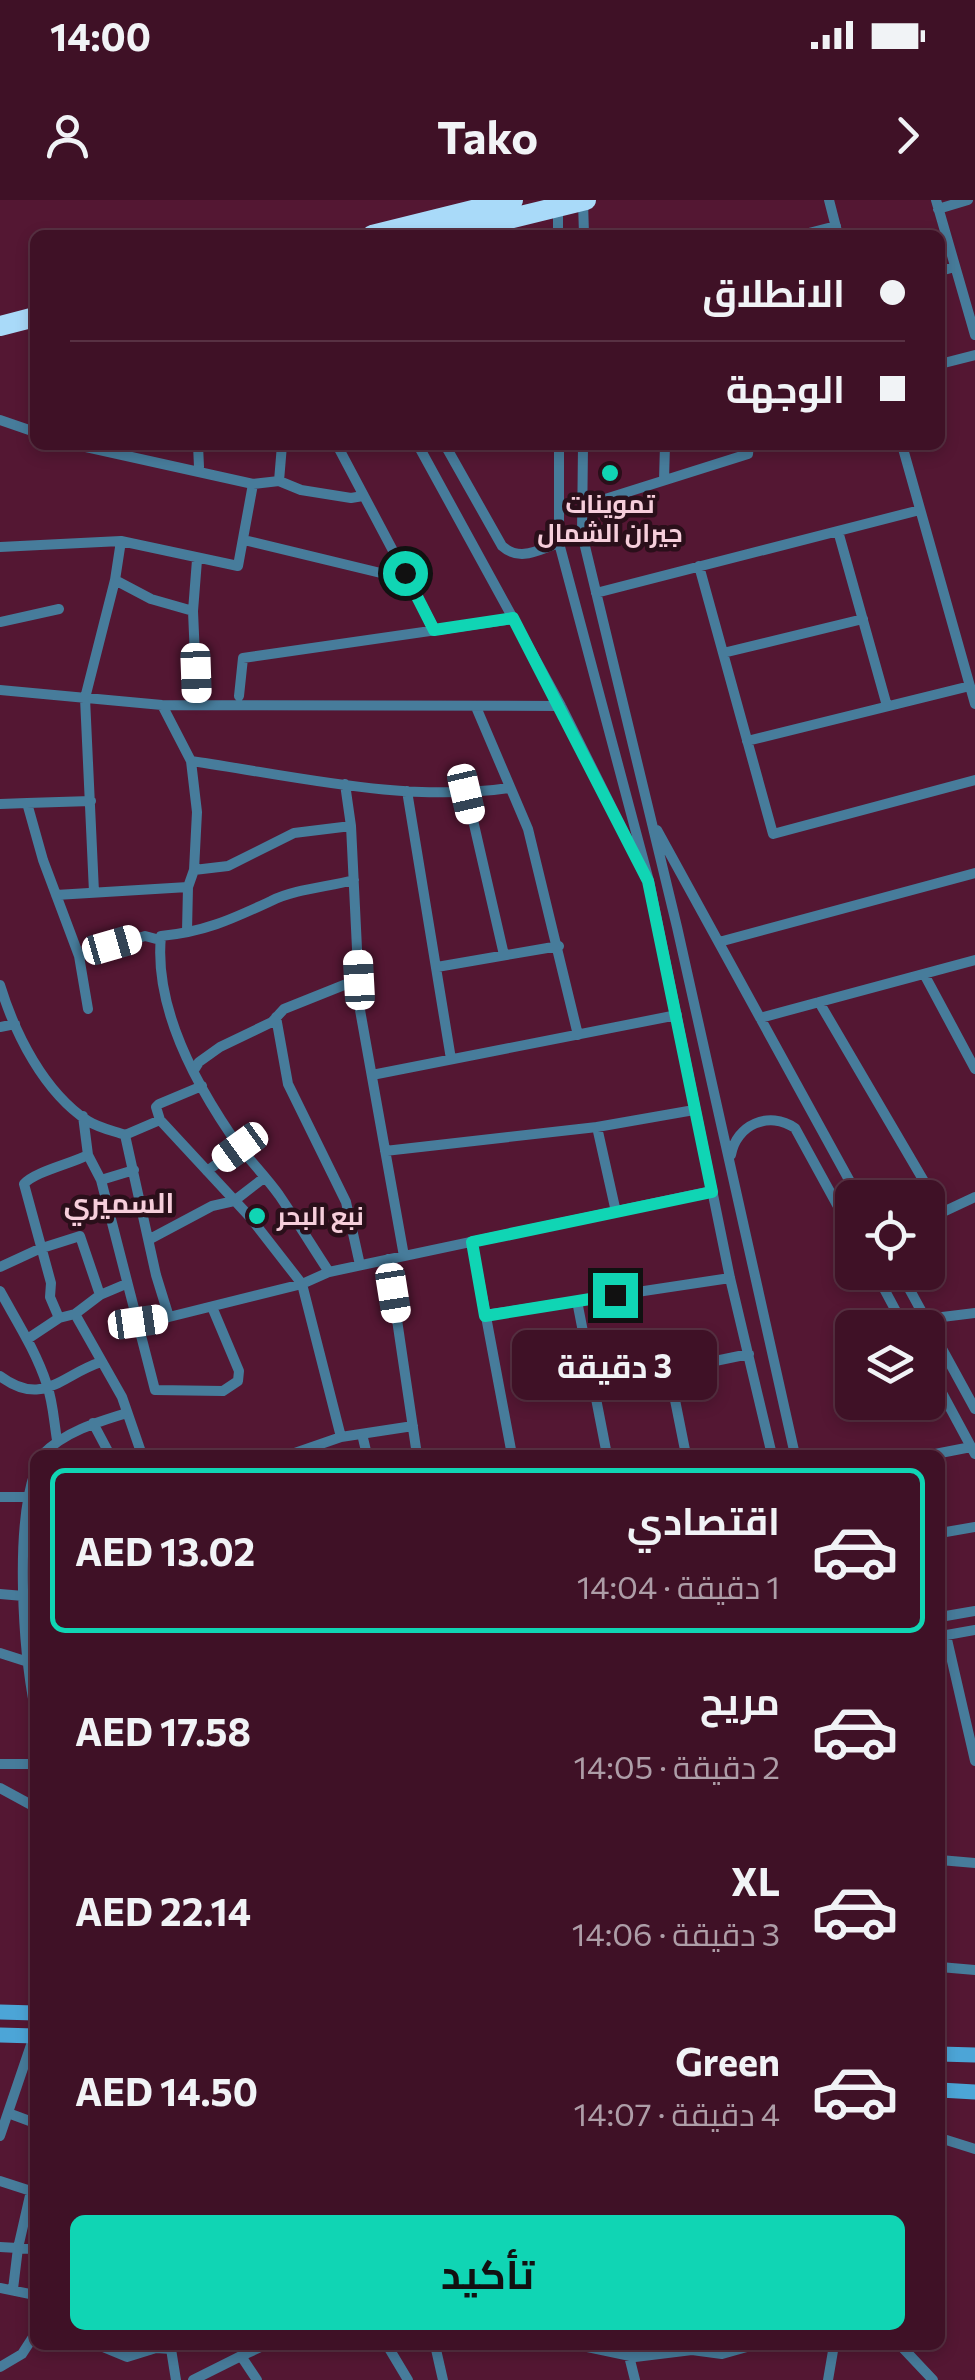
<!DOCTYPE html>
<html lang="ar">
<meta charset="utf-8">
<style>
body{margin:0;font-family:Commissioner,Cairo,sans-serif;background:#4a1f32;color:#f1f3f6;direction:rtl;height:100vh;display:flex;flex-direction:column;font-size:38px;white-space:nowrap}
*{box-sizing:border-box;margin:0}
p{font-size:32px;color:#ad9da7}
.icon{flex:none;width:55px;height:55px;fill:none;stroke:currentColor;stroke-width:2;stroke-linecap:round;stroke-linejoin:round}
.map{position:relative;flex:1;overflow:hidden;direction:ltr}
.sheet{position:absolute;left:30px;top:1250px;width:915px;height:900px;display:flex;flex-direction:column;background:#3f1126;border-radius:15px;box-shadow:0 5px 15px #0003,0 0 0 2px #583143;direction:rtl}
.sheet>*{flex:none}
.banner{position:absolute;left:30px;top:30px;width:915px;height:220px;border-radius:15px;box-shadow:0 5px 15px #0003,0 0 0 2px #583143;direction:rtl;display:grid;align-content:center;height:220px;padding:0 40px;background:#3f1126}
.fabs{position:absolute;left:835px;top:980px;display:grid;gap:20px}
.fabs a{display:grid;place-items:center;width:110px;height:110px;border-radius:15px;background:#3f1126;box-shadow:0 5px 15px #0003,0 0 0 2px #583143;font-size:50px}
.end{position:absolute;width:45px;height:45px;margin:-22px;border:12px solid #10d5b4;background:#111;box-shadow:0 0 0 5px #111}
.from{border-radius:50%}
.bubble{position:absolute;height:70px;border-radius:15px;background:#3f1126;box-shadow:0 5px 15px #0003,0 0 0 2px #583143;font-size:32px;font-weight:700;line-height:70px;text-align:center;direction:rtl}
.car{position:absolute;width:30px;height:60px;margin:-30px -15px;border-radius:12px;box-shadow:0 0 8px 2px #0007;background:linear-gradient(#fff 24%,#345 0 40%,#fff 0 76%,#345 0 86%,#fff 0)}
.banner b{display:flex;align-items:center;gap:35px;height:95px;font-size:38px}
.banner b+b{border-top:2px solid #583143}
.banner i{width:25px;height:25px;background:#f1f3f6}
ul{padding:18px 0 0;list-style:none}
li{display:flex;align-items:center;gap:30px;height:165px;margin:0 20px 15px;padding:0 20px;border:5px solid transparent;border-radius:15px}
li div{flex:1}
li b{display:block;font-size:38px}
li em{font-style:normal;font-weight:700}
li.current{border-color:#10d5b4}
li>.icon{width:90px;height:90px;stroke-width:1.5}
.primary-button{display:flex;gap:20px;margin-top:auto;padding:20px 40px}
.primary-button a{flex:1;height:115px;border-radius:15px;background:#10d5b4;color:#111;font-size:40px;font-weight:700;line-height:115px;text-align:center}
.status{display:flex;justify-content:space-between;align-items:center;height:70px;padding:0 50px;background:#3f1126;direction:ltr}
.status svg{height:28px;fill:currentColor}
header{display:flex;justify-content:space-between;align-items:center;height:130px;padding:0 40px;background:#3f1126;font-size:45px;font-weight:700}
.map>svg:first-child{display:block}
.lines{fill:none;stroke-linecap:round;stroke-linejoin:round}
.street{stroke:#477c9b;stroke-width:10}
.secondary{stroke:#4ca5d7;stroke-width:15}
.highway{stroke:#a9daf9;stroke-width:20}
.route{stroke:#10d5b4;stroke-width:12}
.poi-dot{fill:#10d5b4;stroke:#2a0f1a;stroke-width:4}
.labels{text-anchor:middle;stroke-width:9;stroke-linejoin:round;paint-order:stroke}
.poi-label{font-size:25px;font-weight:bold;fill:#f6cedb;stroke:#2a0f1a}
.neighbourhood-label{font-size:28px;font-weight:bold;fill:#f6cedb;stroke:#2a0f1a}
</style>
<div class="status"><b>14:00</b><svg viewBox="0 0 49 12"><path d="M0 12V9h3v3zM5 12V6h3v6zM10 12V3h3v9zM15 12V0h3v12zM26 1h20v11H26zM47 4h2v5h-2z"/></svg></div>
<header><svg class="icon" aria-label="forward" viewBox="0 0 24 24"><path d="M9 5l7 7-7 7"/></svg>Tako<svg class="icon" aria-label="person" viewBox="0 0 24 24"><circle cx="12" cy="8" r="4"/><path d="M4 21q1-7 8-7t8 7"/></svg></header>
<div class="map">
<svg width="975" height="2180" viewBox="0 0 975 2180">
<rect width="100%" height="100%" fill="#541733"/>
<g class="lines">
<path class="street" d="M829 0 838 35
M936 0 975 135
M583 1 584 35
M558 7V35
M938 9 968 0
M801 35 836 26
M940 71 955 67
M940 164 975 155
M0 220 35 232
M198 245 199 267
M337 245 435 430
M418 245 561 506 639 662
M445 245 502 346C520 362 538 350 559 343
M559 245V343L649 681 730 1078 772 1255
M583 245 582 334 677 727 795 1255
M902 245 975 504
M664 280 665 245
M279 281 282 245
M253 284 279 281 301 290 351 298 363 296
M583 306 748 254 749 245
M838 331 887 506
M244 340 389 375 405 373
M0 347 121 341 238 366 253 284 77 245
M699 366 773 634 975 580
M115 380 151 399 193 411
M596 393 920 310
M0 422 59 409
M723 453 863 419
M0 490 162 505 561 506
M239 496 243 458 513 419
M197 504 193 411 197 360
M162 505 191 561C295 576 404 603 509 588
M476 507 528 629 578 835
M747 541 970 486
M345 584 351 626 360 810 404 1056
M407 591 451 859
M467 594 504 755
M27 603 91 601
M0 604 27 603 43 660 79 756 145 736 160 740
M657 630 859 998
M194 670 228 666 294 633 351 626
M188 687 194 670 197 612 191 561
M94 692 85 498 115 380 121 341
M56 695 188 687 187 731
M719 742 975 673
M79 756 88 809
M437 767 559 746
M924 774 975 869
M0 785C15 834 44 892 88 921 99 928 114 931 125 935L160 920 249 1016 302 1084 329 1072 712 991
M819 802 942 1012
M276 817 288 884 346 1002 360 1065
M760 818 975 760
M0 827 15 824
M194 870 199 862 220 847 272 822 284 809 359 779
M372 875 677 815
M83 916 88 955 101 980 155 1190 223 1191 238 1181 239 1171 212 1107
M160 920 156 907 159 904 202 886
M597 927 616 1012
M125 935 156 1075 169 1117
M385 951 597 927 694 910
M731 955C736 925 769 910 795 928L852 1032
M207 971 240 947
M101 980 134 970
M928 1019 975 997
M150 1039 212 1006 234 1001 265 977
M472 1042 512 1255
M388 1059 417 1255
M0 1067 39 1049 80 1036 100 1095
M329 1072C312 1046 296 1020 279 995 264 974 245 956 231 935 193 879 154 805 161 736 205 732 232 719 271 701 295 689 328 687 354 680
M875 1072 905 1128
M900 1072 975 1209
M0 1091C17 1122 36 1151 47 1185 53 1202 54 1222 57 1240
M577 1101 607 1255
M75 1114 122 1197 142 1255
M485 1115 730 1078
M59 1118 50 1097 51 1083 24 984C34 972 70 964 88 955
M926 1119 975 1113
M138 1122 169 1117 302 1084 341 1237
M29 1138 59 1118 75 1114 100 1095 126 1084
M928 1167 975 1254
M669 1170 686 1255
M0 1176C43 1208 61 1175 101 1162
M594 1186 749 1154
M93 1223 110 1255
M362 1234 367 1255
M42 1255C64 1232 97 1222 127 1213
M289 1255 341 1237 413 1226
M930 1255 971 1247
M35 1272C15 1329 23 1449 35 1509
M0 1297H26L35 1302
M940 1333 975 1327
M0 1394 35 1397
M940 1417 975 1411
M946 1435 975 1561
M941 1436 975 1430
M0 1453 25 1461
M0 1564H35
M0 1588 35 1607
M940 1660 975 1663
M940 1767 975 1770
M8 1913 35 1923
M0 1936 34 1836
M940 1938 975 1949
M0 1981 34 1992
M0 2047 35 2049
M0 2088 35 2095
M13 2089 18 2048 31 1991
M98 2145 127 2157 156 2148 171 2149 169 2145
M387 2145 408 2180
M435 2145 443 2180
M578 2145 635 2157 692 2150 722 2154 754 2145
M900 2145 933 2180
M241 2156 265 2145
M629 2156 635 2180
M0 2167 22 2154 35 2134
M176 2180 171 2149 178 2145
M193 2180 241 2156 257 2180
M828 2180 834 2145"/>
<path class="secondary" d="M0 1812 35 1813
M0 1835 35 1836
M940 1854 975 1855
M940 1890 975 1892"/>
<path class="highway" d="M372 35 513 0
M443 35 586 0
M0 126 35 117"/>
</g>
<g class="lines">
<path class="route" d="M405 373 434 430 513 418 648 681 712 992 472 1042 485 1116 615 1095"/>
</g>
<g class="poi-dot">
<circle cx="610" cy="273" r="10"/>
<circle cx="257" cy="1016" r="10"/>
</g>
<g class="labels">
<g class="poi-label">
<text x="610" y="313">تموينات<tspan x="610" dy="29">جيران الشمال</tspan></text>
<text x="277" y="1025" text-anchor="start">نبع البحر</text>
</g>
<g class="neighbourhood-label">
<text x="119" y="1013">السميري</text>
</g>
</g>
</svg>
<div class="fabs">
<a><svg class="icon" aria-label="locate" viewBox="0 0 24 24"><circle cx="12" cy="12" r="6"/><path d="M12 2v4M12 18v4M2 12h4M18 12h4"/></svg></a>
<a><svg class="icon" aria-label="layers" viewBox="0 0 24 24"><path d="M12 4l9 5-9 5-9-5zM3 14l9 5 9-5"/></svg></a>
</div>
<i class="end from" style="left:405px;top:373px"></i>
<i class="end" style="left:615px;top:1095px"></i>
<div class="bubble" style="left:512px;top:1130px;width:205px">3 دقيقة</div>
<i class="car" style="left:196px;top:473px;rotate:178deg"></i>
<i class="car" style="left:466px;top:594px;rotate:167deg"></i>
<i class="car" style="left:112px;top:745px;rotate:74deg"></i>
<i class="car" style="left:359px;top:780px;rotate:357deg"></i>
<i class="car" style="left:240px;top:947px;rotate:234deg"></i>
<i class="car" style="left:393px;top:1093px;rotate:171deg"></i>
<i class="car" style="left:138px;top:1122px;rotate:82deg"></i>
<div class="banner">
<b><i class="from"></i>الانطلاق</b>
<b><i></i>الوجهة</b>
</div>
<section class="sheet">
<ul>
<li class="current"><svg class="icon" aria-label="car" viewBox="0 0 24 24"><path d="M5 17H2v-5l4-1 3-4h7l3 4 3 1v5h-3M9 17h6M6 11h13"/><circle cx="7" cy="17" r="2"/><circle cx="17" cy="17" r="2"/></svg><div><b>اقتصادي</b><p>1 دقيقة · 14:04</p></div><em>AED 13.02</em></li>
<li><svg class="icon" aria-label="car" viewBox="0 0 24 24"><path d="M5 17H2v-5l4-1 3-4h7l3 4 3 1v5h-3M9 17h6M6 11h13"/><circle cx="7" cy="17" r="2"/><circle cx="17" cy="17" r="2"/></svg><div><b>مريح</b><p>2 دقيقة · 14:05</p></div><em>AED 17.58</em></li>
<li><svg class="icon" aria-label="car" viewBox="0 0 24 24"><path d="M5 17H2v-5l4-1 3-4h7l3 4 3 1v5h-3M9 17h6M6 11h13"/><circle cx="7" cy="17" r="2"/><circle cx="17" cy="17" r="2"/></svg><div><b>XL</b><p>3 دقيقة · 14:06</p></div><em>AED 22.14</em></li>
<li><svg class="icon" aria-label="car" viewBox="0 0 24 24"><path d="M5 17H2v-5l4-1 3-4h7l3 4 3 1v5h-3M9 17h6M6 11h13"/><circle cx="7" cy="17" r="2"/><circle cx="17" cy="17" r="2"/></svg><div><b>Green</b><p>4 دقيقة · 14:07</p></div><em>AED 14.50</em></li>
</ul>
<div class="primary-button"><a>تأكيد</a></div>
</section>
</div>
